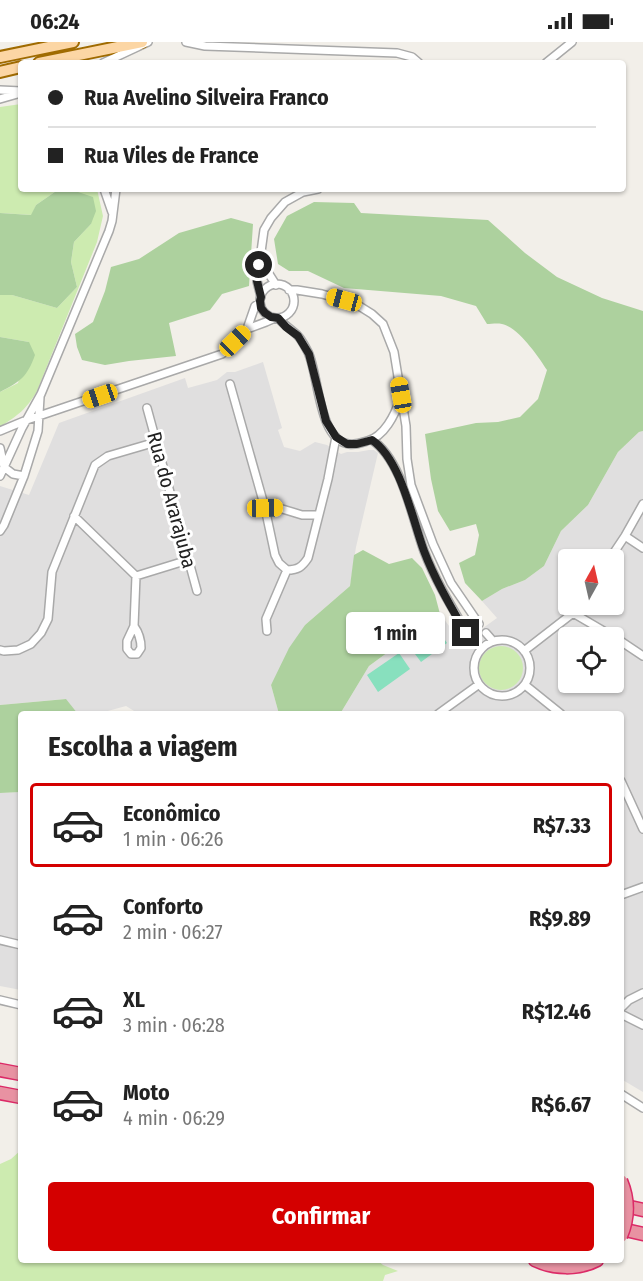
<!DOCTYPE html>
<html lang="pt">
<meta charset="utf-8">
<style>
body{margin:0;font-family:"Fira Sans Condensed",sans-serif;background:#f2f2f2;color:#222;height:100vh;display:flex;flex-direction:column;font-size:22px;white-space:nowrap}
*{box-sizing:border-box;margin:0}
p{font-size:20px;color:#767676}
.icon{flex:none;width:33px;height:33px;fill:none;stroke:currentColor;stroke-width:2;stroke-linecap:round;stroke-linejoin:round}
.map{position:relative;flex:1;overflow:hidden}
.details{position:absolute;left:18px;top:669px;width:606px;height:552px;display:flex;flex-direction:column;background:#fff;border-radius:6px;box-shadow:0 2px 4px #0004}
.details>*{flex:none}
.top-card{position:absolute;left:18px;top:18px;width:608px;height:132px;border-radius:6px;box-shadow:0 2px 4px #0004;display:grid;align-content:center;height:132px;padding:0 30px;background:#fff}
.needle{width:39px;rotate:8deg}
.buttons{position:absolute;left:558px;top:507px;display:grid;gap:12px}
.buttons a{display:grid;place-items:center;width:66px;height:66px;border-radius:6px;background:#fff;box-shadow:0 2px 4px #0004;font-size:30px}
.end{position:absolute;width:27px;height:27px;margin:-14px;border:8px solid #222;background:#fff;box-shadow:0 0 0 3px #fff}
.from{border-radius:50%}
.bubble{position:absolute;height:42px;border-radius:6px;background:#fff;box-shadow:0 2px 4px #0004;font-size:20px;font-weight:700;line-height:42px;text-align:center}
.car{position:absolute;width:18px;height:36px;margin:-18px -9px;border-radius:8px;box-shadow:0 0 4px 2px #0007;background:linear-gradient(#f5c518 24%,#345 0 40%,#f5c518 0 76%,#345 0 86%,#f5c518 0)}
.top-card b{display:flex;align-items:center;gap:21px;height:57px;font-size:22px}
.top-card b+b{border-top:2px solid #e0e0e0}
.top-card i{width:15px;height:15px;background:#222}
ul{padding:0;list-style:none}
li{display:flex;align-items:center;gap:18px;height:84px;margin:0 12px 9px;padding:0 18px;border:3px solid transparent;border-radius:6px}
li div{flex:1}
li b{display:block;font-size:22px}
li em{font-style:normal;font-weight:700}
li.on{border-color:#d40000}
li>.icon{width:54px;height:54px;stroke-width:1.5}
h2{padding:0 30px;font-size:27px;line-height:72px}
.action{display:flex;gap:12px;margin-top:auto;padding:12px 30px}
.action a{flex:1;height:69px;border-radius:6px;background:#d40000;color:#fff;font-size:24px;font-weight:700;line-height:69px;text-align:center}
.status{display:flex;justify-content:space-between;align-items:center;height:42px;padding:0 30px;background:#fff;direction:ltr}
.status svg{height:16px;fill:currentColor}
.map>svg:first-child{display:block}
.residential{fill:#e0dfdf;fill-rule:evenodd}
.grass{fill:#cdebb0}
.forest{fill:#add19e}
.pitch{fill:#88e0be}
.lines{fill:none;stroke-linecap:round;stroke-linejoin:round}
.minor-tunnel{stroke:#c8c6c1;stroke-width:7;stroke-dasharray:7 3.5;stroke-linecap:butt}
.minor-casing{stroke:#a9a9a9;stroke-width:10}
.primary-casing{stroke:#a06b00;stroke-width:14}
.motorway-casing{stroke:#dc2a67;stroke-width:15}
.minor{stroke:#fff;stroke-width:7}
.primary{stroke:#fcd6a4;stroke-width:10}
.motorway{stroke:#e892a2;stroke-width:12}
.motorway-bridge-casing{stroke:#dc2a67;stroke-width:15;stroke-linecap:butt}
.motorway-bridge{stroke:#e892a2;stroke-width:12}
.route{stroke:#222;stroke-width:8}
.labels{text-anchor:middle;stroke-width:6;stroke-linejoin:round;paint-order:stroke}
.street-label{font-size:20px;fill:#222;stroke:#fff}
</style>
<div class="status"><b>06:24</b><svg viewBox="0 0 49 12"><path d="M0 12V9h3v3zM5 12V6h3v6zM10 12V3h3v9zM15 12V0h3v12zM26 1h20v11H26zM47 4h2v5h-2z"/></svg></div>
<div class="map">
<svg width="643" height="1239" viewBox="0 0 643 1239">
<rect width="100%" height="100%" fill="#f2efe9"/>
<path class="residential" d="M263 320 282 386 278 388 284 405 300 409 315 400 327 403 341 412 347 410H358L369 408H374L378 411 356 505 350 544 305 583 271 643 279 672H139L126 664 104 670 78 672 65 657 0 663V444L29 453 59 381 185 336 188 346 217 338 227 330H235Z
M643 389V1050L621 1037V672H340L369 624 440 572 462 601 497 576 482 559 502 547 525 538 544 524 561 489 588 463 618 410 639 390ZM568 518H614V562H568ZM568 596H614V640H568Z
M21 750V948L0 944V751Z"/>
<path class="grass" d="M21 62V147H59L36 163 32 173 0 171V65Z
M67 147H97L103 174 97 200 37 349C26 368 18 373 0 385V350L18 341 29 300 0 295V253H12L57 266 77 245 71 220 74 200 91 182 75 149Z
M479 626a22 22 0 1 1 44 0a22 22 0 1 1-44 0Z
M21 1108V1218H377L383 1223 398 1229 385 1233 383 1239H0V1122L11 1117Z"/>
<path class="forest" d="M59 147 75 149 93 155 96 169 91 182 74 200 71 220 77 245 57 266 12 253H0V171L31 173 36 163Z
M314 160 354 161 361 171 488 178 525 211 557 235 602 256 643 269V389L639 390 618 410 588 463 561 489 544 524 525 538 502 547 482 559 465 541 459 521 475 513 479 493 476 482 450 489 438 469 431 437 425 392 476 381 498 380 520 375 538 357 547 328C538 314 518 285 502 282 497 281 491 282 487 282L476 264 441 254 344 246 308 229H289L278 222 274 197 287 174Z
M231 176 253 182 249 244 222 252 210 268 169 281 176 314 129 319 105 323 82 318 77 305 75 292 93 280 105 249 111 225 139 217 179 191Z
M0 295 29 300 35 313C27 335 21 339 0 350Z
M363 508 389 522 412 516 422 526 435 553 440 572 369 624 340 672H279L271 643 289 606 305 583 350 544 354 513Z
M66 657 78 672H21V750L0 751V663Z"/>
<path class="pitch" d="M436 585 447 601 421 620 409 604Z
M399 611 410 627 378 650 367 633Z"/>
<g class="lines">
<path class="minor-tunnel" d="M467 591 473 601"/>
<defs>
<path id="minor" d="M186 0 205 4 397 11 412 15 419 21
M103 21 148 0
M546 21 572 0
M0 48 21 49
M0 57 21 51
M104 147 112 170
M263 211 269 232 276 243
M260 259a17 17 0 1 1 34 0a17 17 0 1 1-34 0Z
M289 248H297L322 252 356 262 372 272 383 282 394 310 406 384 407 417 411 443 433 502 451 541 479 582
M261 255 257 239 264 188 271 176 285 160 303 150 318 147
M278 276C284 283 292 288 298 294 302 298 305 305 308 310 319 333 318 398 349 402 356 403 361 401 367 399 384 395 395 373 400 357
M247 287 255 264 260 261
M230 342 265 466 275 513 279 521 287 528 266 577 267 589
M147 366 197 549
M0 389 24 379 222 312 247 287 266 280 275 276
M372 398C402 418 412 476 424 509 435 538 451 564 467 591
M0 406 4 425 13 432 24 434
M0 434 22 386 41 352 109 189 112 179 116 147
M265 466H279L302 473H318
M74 474 136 534 134 584 127 599V607L131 612H137L141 606C141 598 139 591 134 584
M0 489 4 483 24 434 38 389 40 355
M625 494 643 506
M609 518 625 494 643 462
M287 528C298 528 302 525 308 516L328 437 336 395
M136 534 188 518
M573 571 619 598 643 614
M486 591 493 599
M474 626a28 28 0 1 1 56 0a28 28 0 1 1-56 0Z
M0 608 4 609 18 608 31 602 41 591 48 577 52 530 95 423 108 414 156 400
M524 609 573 571 578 562
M525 643 561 672
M438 672 478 643
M621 739 643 787
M621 853 643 845
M0 898 21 903
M0 958 21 963
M621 966 629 958 643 951
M621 972 643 983
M621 1052 643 1066"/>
<path id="primary" d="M0 15 73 0
M39 21 142 0
M0 30 21 25"/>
<path id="motorway" d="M0 1028 21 1032
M0 1051 21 1055
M621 1163 643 1168
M621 1187 643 1192
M535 1218C554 1227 578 1228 597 1218"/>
</defs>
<use href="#minor" class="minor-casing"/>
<use href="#primary" class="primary-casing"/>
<use href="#motorway" class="motorway-casing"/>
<use href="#minor" class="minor"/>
<use href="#primary" class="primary"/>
<use href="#motorway" class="motorway"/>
<defs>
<path id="motorway-bridge" d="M621 1139C629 1158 629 1175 621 1194"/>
</defs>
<use href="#motorway-bridge" class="motorway-bridge-casing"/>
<use href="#motorway-bridge" class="motorway-bridge"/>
</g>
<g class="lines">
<path class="route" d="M259 223 257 239 261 255 260 259 261 266 265 271 271 275 278 276 286 285 298 294 309 312 326 379 336 395 347 402H357L372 398C401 418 412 476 424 509 435 538 451 565 466 591"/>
</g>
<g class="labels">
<g class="street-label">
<text transform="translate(172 458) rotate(75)" y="7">Rua do Ararajuba</text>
</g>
</g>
</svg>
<div class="buttons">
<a><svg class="needle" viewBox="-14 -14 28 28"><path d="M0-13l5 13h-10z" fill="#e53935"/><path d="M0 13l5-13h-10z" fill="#767676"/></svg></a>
<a><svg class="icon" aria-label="locate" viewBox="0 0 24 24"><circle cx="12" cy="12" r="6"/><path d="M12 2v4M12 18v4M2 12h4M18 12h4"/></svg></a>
</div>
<i class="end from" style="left:259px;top:223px"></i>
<i class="end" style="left:466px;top:591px"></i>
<div class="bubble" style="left:346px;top:570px;width:99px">1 min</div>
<i class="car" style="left:344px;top:258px;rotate:285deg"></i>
<i class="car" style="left:235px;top:299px;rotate:46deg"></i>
<i class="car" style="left:401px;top:353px;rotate:350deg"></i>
<i class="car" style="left:100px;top:354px;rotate:251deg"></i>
<i class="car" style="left:265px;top:466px;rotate:89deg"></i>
<div class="top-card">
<b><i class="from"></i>Rua Avelino Silveira Franco</b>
<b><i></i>Rua Viles de France</b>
</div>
<section class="details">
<h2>Escolha a viagem</h2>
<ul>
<li class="on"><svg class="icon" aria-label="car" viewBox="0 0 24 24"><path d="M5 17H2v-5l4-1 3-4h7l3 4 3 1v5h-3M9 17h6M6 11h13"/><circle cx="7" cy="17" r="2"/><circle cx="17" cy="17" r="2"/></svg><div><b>Econômico</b><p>1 min · 06:26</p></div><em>R$7.33</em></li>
<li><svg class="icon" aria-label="car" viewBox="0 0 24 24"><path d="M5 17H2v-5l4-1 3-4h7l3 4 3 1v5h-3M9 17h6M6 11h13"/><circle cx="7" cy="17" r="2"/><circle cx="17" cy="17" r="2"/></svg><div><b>Conforto</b><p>2 min · 06:27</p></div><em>R$9.89</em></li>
<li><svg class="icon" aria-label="car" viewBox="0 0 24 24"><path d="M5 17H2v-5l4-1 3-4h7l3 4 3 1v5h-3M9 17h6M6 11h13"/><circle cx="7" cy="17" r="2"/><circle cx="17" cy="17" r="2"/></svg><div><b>XL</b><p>3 min · 06:28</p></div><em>R$12.46</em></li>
<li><svg class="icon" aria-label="car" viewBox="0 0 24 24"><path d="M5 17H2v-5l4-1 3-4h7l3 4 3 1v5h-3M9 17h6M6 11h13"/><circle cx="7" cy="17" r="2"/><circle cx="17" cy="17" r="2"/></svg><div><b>Moto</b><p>4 min · 06:29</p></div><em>R$6.67</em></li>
</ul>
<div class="action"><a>Confirmar</a></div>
</section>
</div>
